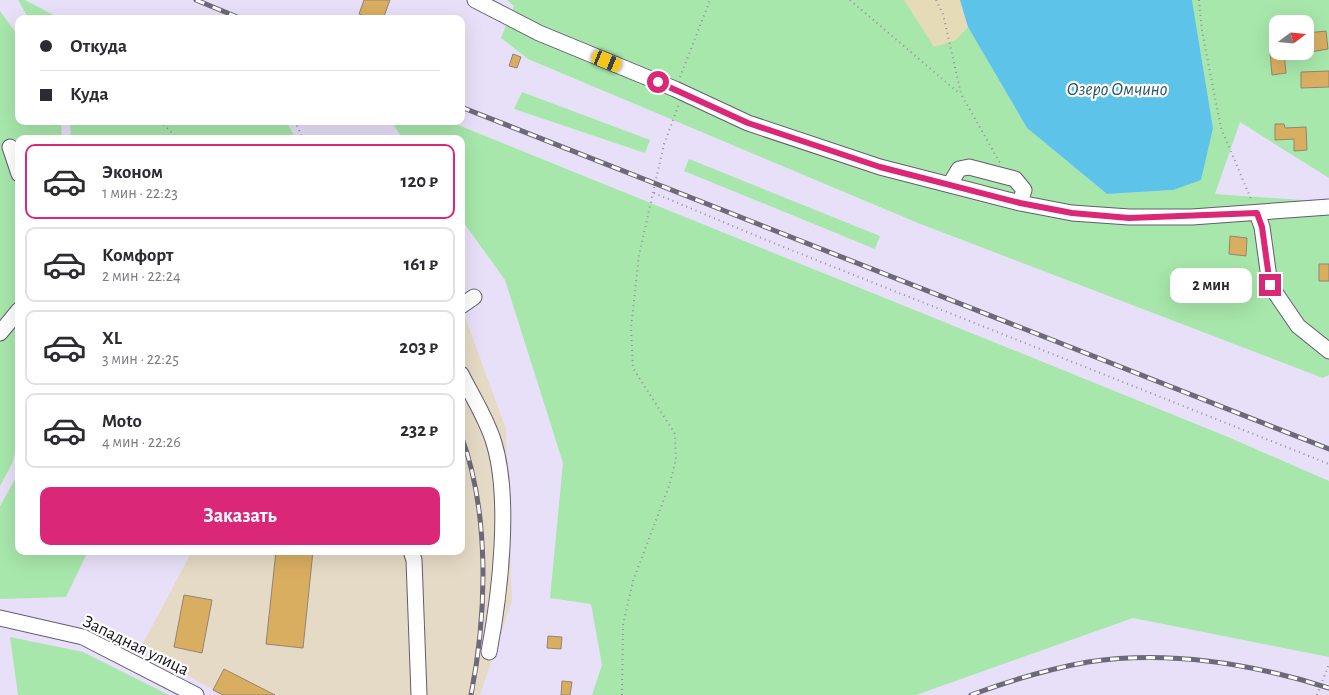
<!DOCTYPE html>
<html lang="ru">
<meta charset="utf-8">
<style>
body{margin:0;font-family:"Alegreya Sans",sans-serif;background:#f7f7f7;color:#2b2b33;height:100vh;display:flex;flex-direction:column;font-size:19px;white-space:nowrap}
*{box-sizing:border-box;margin:0}
p{font-size:16px;color:#7c7c81}
.icon{flex:none;width:28px;height:28px;fill:none;stroke:currentColor;stroke-width:2;stroke-linecap:round;stroke-linejoin:round}
.map{position:relative;flex:1;overflow:hidden}
.side{position:absolute;left:15px;top:135px;width:450px;height:420px;display:flex;flex-direction:column;background:#fff;border-radius:10px;box-shadow:0 5px 20px #0002}
.side>*{flex:none}
.top-card{position:absolute;left:15px;top:15px;width:450px;height:110px;border-radius:10px;box-shadow:0 5px 20px #0002;display:grid;align-content:center;height:110px;padding:0 25px;background:#fff}
.needle{width:32px;rotate:74deg}
.fabs{position:absolute;left:1269px;top:15px;display:grid;gap:10px}
.fabs a{display:grid;place-items:center;width:45px;height:45px;border-radius:10px;background:#fff;box-shadow:0 5px 20px #0002;font-size:25px}
.end{position:absolute;width:22px;height:22px;margin:-11px;border:6px solid #db2777;background:#fff;box-shadow:0 0 0 2px #fff}
.from{border-radius:50%}
.bubble{position:absolute;height:35px;border-radius:10px;background:#fff;box-shadow:0 5px 20px #0002;font-size:16px;font-weight:700;line-height:35px;text-align:center}
.car{position:absolute;width:15px;height:30px;margin:-15px -8px;border-radius:6px;box-shadow:0 0 4px 1px #0007;background:linear-gradient(#f5c518 24%,#345 0 40%,#f5c518 0 76%,#345 0 86%,#f5c518 0)}
.top-card b{display:flex;align-items:center;gap:18px;height:48px;font-size:19px}
.top-card b+b{border-top:1px solid #e1e1e2}
.top-card i{width:12px;height:12px;background:#2b2b33}
ul{padding:9px 0 0;list-style:none}
li{display:flex;align-items:center;gap:15px;height:75px;margin:0 10px 8px;padding:0 15px;border:2px solid #e1e1e2;border-radius:10px}
li div{flex:1}
li b{display:block;font-size:19px}
li em{font-style:normal;font-weight:700}
li.on{border-color:#db2777}
li>.icon{width:45px;height:45px;stroke-width:1.5}
.action{display:flex;gap:10px;margin-top:auto;padding:10px 25px}
.action a{flex:1;height:58px;border-radius:10px;background:#db2777;color:#fff;font-size:20px;font-weight:700;line-height:58px;text-align:center}
.map>svg:first-child{display:block}
.industrial{fill:#e5dac5}
.green{fill:#a7e7ab;fill-rule:evenodd}
.sand{fill:#e5dbb6}
.water{fill:#5dc3e8}
.building{fill:#daae61;stroke:#918571}
.lines{fill:none;stroke-linecap:round;stroke-linejoin:round}
.minor-casing{stroke:#635c70;stroke-width:17}
.path{stroke:#948ea0;stroke-width:2;stroke-dasharray:1 4;stroke-linecap:butt}
.minor{stroke:#fff;stroke-width:15}
.rail-casing{stroke:#6e6978;stroke-width:5}
.rail{stroke:#fff;stroke-width:3;stroke-dasharray:9;stroke-linecap:butt}
.route{stroke:#db2777;stroke-width:6}
.labels{text-anchor:middle;stroke-width:4.5;stroke-linejoin:round;paint-order:stroke}
.street-label{font-size:18px;fill:#15121a;stroke:#fff}
.water-label{font-size:19px;font-style:italic;fill:#2a5666;stroke:#fff}
</style>
<div class="map">
<svg width="1329" height="695" viewBox="0 0 1329 695">
<rect width="100%" height="100%" fill="#e8e0f8"/>
<path class="industrial" d="M461 306 506 429 512 601 480 695H223L140 649 192 551H461Z"/>
<path class="green" d="M18 0H25L61 19H29Z
M507 0H960L968 27 1027 128 1107 194 1173 190 1213 128 1192 0H1329V178L1240 122 1215 194 1329 202V375L1323 378 918 223 528 59 501 38 514 6ZM1278 24H1305V51H1278Z
M0 11 19 37V121H61L62 139H19V438L12 464 0 486Z
M522 92 650 140 645 153 514 109Z
M70 121H286L296 139H71Z
M391 121H448L1228 437 1329 481V657L1133 618 916 695H592L602 665 591 604 550 598 563 463 505 280 461 219V139H403Z
M689 159 880 236 875 249 684 171Z
M19 472V551H88L66 597 0 599V506Z
M10 637 83 652 169 695H18Z"/>
<path class="sand" d="M904 0H960L968 27 956 40 934 47Z"/>
<path class="water" d="M960 0H1192L1213 128 1201 180 1173 190 1107 194 1027 128 968 27Z"/>
<path class="building" d="M364 0H390L383 19H373L359 14Z
M1326 31 1328 49 1310 52 1307 33Z
M1284 52 1286 73 1272 75 1270 53Z
M513 54 521 57 517 68 509 66Z
M1329 71V87L1301 88V72Z
M1275 124H1284L1285 128 1306 127 1307 150 1294 151V139L1275 140Z
M1230 236 1247 238 1246 256 1229 254Z
M1319 264H1329V281H1319Z
M276 551H313L303 648 266 644Z
M184 595 212 600 202 653 174 647Z
M548 636 562 637 561 649 547 648Z
M224 669 275 695H223L213 690Z
M562 681 572 682 570 695H561Z"/>
<g class="lines">
<defs>
<path id="minor" d="M475 0 539 33 675 89 748 123 880 167 1020 203 1072 213 1129 217H1192L1329 207
M10 147 19 174
M950 184 959 169 969 167 1015 179 1024 190 1020 203
M1257 213 1262 227 1270 285 1298 326 1329 351
M461 306 474 297
M0 333 19 310
M461 374C472 396 487 419 494 443 511 499 500 594 489 652
M411 551 414 560 419 695
M0 618 83 637 196 695"/>
</defs>
<use href="#minor" class="minor-casing"/>
<path class="path" d="M850 0 960 94
M936 0 943 14 961 94 1000 163
M1199 0 1202 31 1221 128 1251 199
M680 77 710 0
M160 121 178 139
M295 121 303 139
M654 193 771 242 1329 464
M622 695 623 625 633 581 669 486 676 460 675 434 633 368 631 328 639 255 664 144 679 104
M1317 695 1329 664"/>
<use href="#minor" class="minor"/>
<defs>
<path id="rail" d="M196 0 242 19
M461 107 1329 449
M461 435C490 513 487 614 471 695
M971 695C1009 681 1048 669 1088 662 1168 650 1253 664 1329 688"/>
</defs>
<use href="#rail" class="rail-casing"/>
<use href="#rail" class="rail"/>
</g>
<g class="lines">
<path class="route" d="M658 82 748 123 880 167 1020 203 1072 213 1129 218 1257 213 1262 227 1270 285"/>
</g>
<g class="labels">
<g class="street-label">
<text transform="translate(136 645) rotate(26)" y="6">Западная улица</text>
</g>
<g class="water-label">
<text x="1117" y="95">Озеро Омчино</text>
</g>
</g>
</svg>
<div class="fabs">
<a><svg class="needle" viewBox="-14 -14 28 28"><path d="M0-13l5 13h-10z" fill="#e53935"/><path d="M0 13l5-13h-10z" fill="#7c7c81"/></svg></a>
</div>
<i class="end from" style="left:658px;top:82px"></i>
<i class="end" style="left:1270px;top:285px"></i>
<div class="bubble" style="left:1170px;top:268px;width:82px">2 мин</div>
<i class="car" style="left:607px;top:61px;rotate:112deg"></i>
<div class="top-card">
<b><i class="from"></i>Откуда</b>
<b><i></i>Куда</b>
</div>
<section class="side">
<ul>
<li class="on"><svg class="icon" aria-label="car" viewBox="0 0 24 24"><path d="M5 17H2v-5l4-1 3-4h7l3 4 3 1v5h-3M9 17h6M6 11h13"/><circle cx="7" cy="17" r="2"/><circle cx="17" cy="17" r="2"/></svg><div><b>Эконом</b><p>1 мин · 22:23</p></div><em>120 ₽</em></li>
<li><svg class="icon" aria-label="car" viewBox="0 0 24 24"><path d="M5 17H2v-5l4-1 3-4h7l3 4 3 1v5h-3M9 17h6M6 11h13"/><circle cx="7" cy="17" r="2"/><circle cx="17" cy="17" r="2"/></svg><div><b>Комфорт</b><p>2 мин · 22:24</p></div><em>161 ₽</em></li>
<li><svg class="icon" aria-label="car" viewBox="0 0 24 24"><path d="M5 17H2v-5l4-1 3-4h7l3 4 3 1v5h-3M9 17h6M6 11h13"/><circle cx="7" cy="17" r="2"/><circle cx="17" cy="17" r="2"/></svg><div><b>XL</b><p>3 мин · 22:25</p></div><em>203 ₽</em></li>
<li><svg class="icon" aria-label="car" viewBox="0 0 24 24"><path d="M5 17H2v-5l4-1 3-4h7l3 4 3 1v5h-3M9 17h6M6 11h13"/><circle cx="7" cy="17" r="2"/><circle cx="17" cy="17" r="2"/></svg><div><b>Moto</b><p>4 мин · 22:26</p></div><em>232 ₽</em></li>
</ul>
<div class="action"><a>Заказать</a></div>
</section>
</div>
